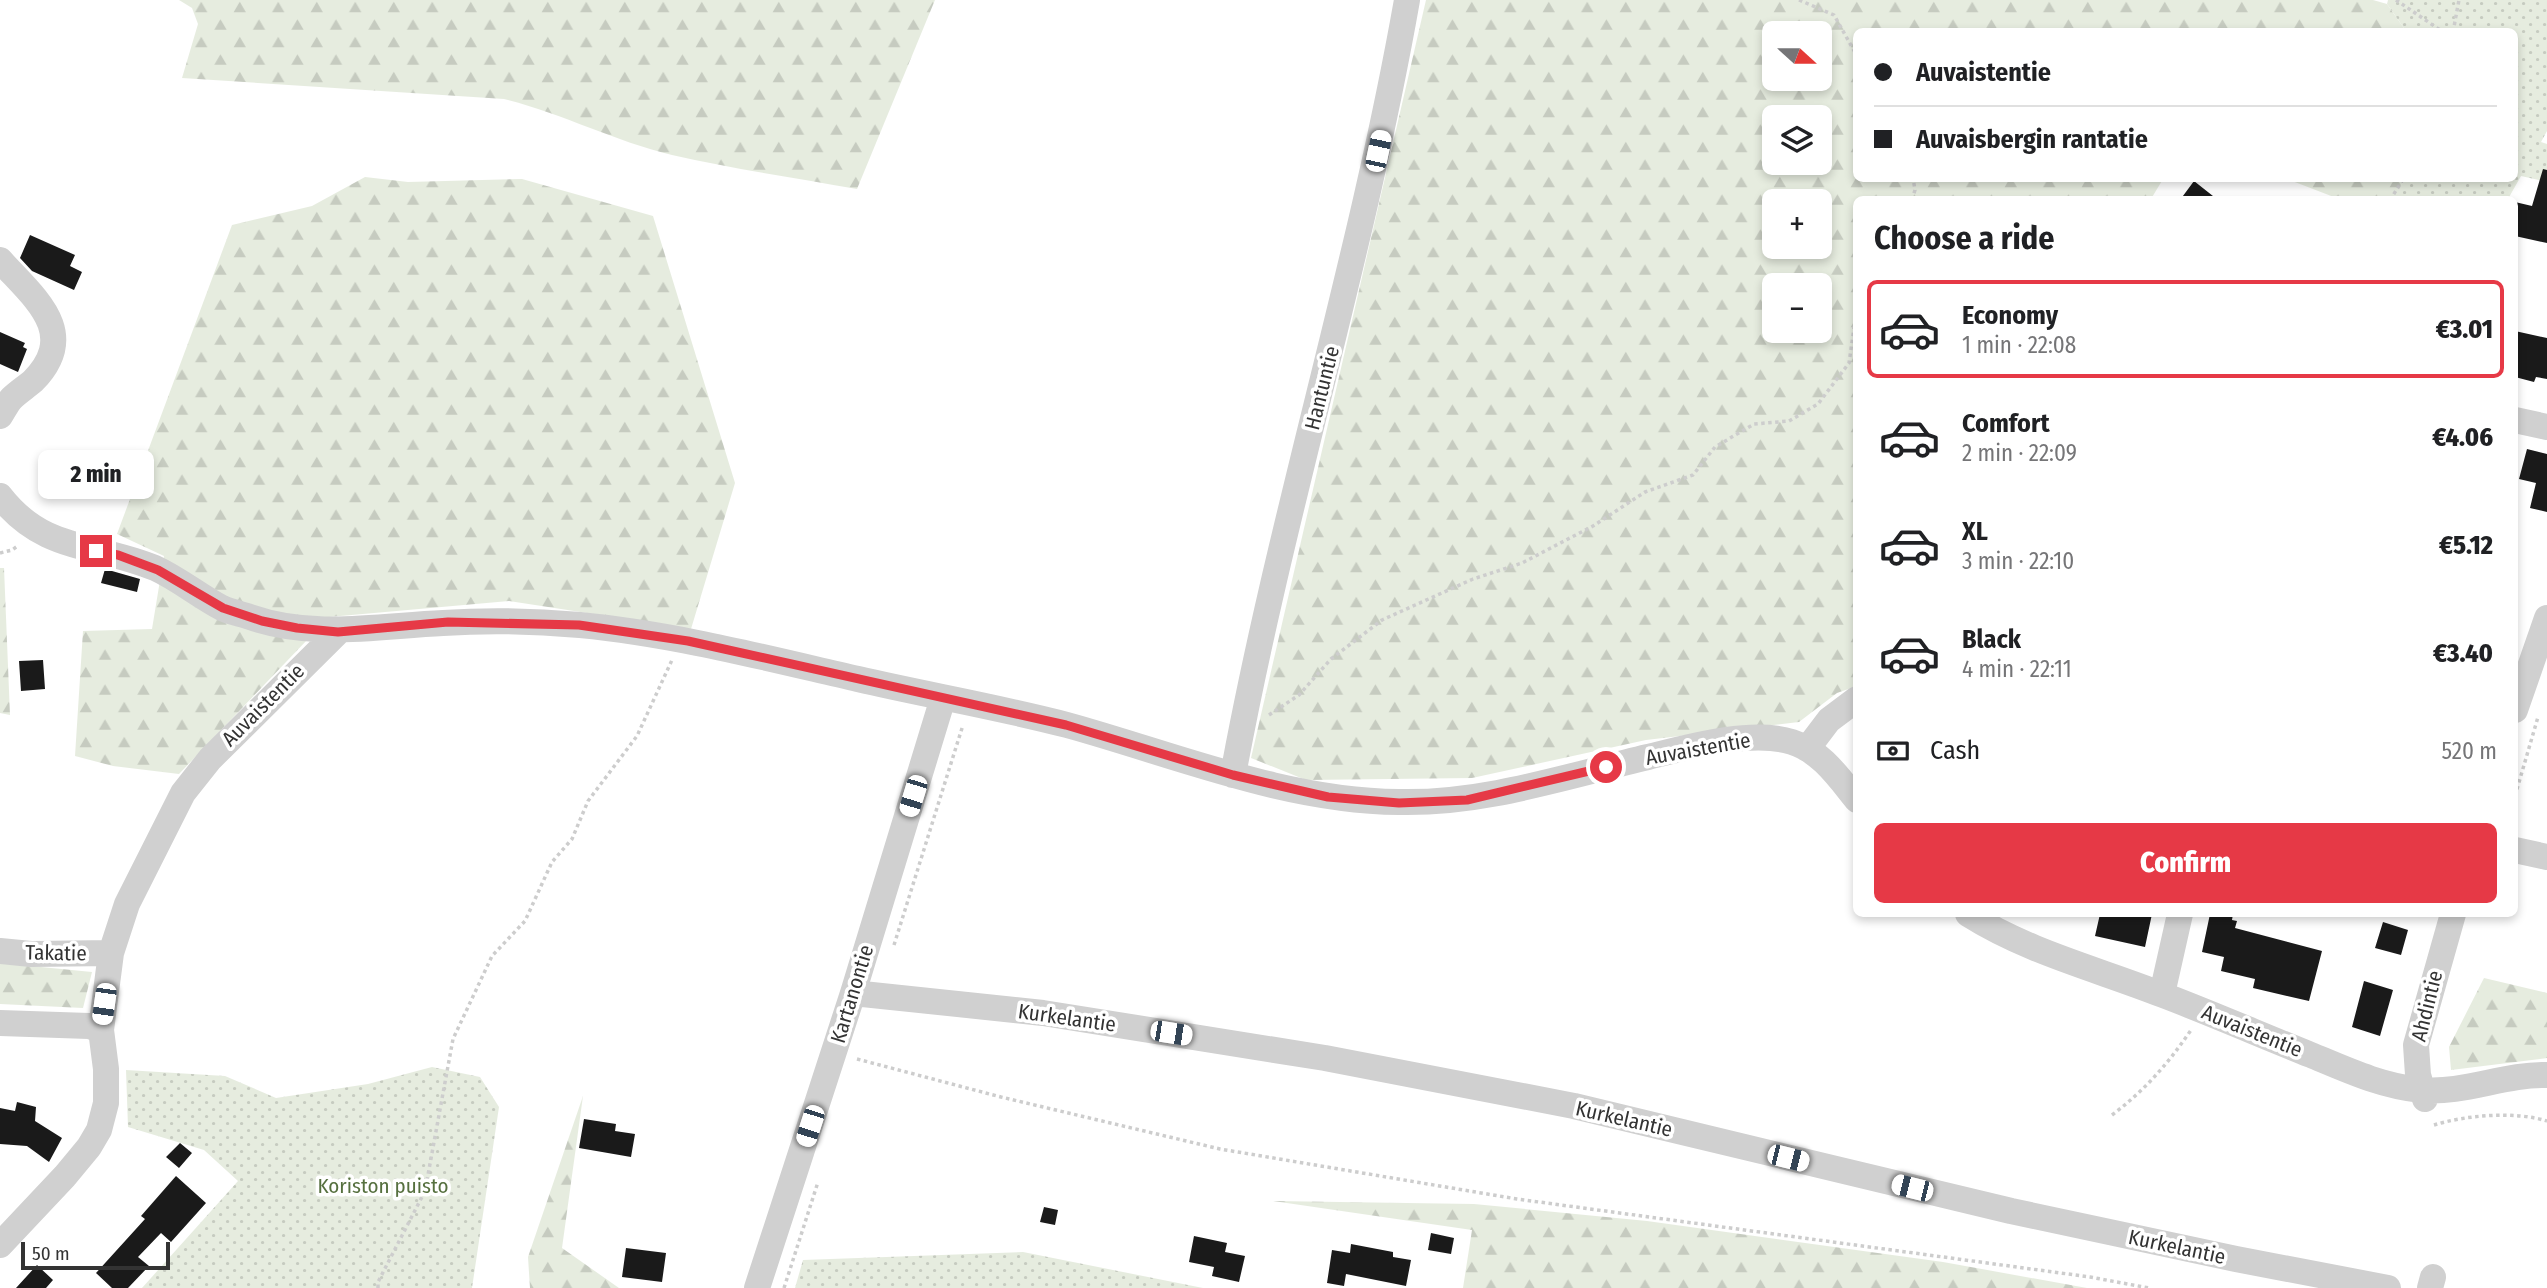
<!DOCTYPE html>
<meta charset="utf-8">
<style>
body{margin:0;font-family:"Fira Sans Condensed",sans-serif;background:#f6f6f6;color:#202124;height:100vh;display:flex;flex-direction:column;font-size:26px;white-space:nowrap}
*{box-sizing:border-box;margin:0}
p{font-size:23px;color:#757577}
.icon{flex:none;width:38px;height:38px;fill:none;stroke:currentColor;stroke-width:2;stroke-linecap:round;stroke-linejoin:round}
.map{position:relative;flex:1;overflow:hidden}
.side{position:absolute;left:1853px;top:196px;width:665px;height:721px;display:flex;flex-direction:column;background:#fff;border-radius:10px;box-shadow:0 4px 10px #0003}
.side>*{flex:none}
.guide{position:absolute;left:1853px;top:28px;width:665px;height:154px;border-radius:10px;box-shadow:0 4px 10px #0003;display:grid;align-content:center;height:154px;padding:0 21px;background:#fff}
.needle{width:46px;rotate:111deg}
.fabs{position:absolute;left:1762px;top:21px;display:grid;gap:14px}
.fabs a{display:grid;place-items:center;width:70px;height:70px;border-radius:10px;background:#fff;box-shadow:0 4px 10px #0003;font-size:35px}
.scale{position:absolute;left:21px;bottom:18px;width:149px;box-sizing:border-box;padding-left:7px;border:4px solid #333;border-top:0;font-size:19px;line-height:24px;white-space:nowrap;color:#333;-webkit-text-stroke:5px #fff;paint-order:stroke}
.end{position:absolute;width:32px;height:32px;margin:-16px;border:9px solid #e63946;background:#fff;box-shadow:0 0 0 4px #fff}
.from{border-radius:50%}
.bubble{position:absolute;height:49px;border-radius:10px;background:#fff;box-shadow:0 4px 10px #0003;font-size:23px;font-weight:800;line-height:49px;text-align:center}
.car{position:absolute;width:21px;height:42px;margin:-21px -10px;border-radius:9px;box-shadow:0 0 5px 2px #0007;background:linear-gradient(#fff 24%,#345 0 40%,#fff 0 76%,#345 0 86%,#fff 0)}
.guide b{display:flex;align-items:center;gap:24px;height:66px;font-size:26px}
.guide b+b{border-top:2px solid #e0e0e0}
.guide i{width:18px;height:18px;background:#202124}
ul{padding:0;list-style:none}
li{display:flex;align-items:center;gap:21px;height:98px;margin:0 14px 10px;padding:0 7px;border:4px solid transparent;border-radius:10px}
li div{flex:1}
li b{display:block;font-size:26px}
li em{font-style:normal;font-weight:800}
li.selected{border-color:#e63946}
li>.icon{width:63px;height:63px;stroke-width:1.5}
h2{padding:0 21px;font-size:32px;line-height:84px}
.pay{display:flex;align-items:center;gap:18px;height:77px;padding:0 21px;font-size:26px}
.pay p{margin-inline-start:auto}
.action{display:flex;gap:14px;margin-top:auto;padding:14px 21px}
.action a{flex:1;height:80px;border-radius:10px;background:#e63946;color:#fff;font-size:28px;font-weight:800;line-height:80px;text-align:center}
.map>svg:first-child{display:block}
.forest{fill:url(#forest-firs);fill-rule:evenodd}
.park{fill:url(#park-dots)}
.building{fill:#1a1a1a}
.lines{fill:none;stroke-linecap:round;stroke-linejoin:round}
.path{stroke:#cdcdcd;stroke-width:3.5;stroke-dasharray:3.5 3.5;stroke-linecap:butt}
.minor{stroke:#d0d0d0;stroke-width:26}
.route{stroke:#e63946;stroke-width:9}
.labels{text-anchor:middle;stroke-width:7;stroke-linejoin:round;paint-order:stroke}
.street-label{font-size:21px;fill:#333;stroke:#fff}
.park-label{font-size:21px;fill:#56703f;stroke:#fff}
</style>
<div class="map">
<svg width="2547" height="1288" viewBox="0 0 2547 1288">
<defs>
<pattern id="forest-firs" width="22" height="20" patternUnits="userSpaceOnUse" patternTransform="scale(1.75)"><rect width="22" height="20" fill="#e6ecdf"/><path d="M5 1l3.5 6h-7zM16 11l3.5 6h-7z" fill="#c6cbc0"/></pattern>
<pattern id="park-dots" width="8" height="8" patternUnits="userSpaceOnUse" patternTransform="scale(1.75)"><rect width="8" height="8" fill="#e6ecdf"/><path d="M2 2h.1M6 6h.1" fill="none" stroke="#c6cbc0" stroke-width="1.8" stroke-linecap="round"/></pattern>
</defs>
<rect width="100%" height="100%" fill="#fff"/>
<path class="forest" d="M179 0H935L857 189C796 178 733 169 672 155 614 141 561 113 504 99L182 78 198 24 192 8Z
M1426 0H2373L2387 4 2406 31 1857 32V178L2163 179 2151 199 1857 200V686L1837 693 1799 722 1646 740 1472 778 1306 780 1251 758ZM1774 33H1820V79H1774ZM1774 117H1820V163H1774ZM1774 201H1820V247H1774ZM1774 285H1820V331H1774Z
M365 177 408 182 522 179 653 216 735 483 691 629 509 601 329 617 179 774 113 766 75 756 83 631 152 629 164 556 117 534 232 225 312 206Z
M2287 179H2406L2390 200 2339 199Z
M0 568H4L10 715 0 713Z
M0 963 92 972 83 1008 0 1004Z
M2484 978 2547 993V1058L2451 1070 2449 1047Z
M583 1096 562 1248 619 1288H530L528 1257Z
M1273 1201 1474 1204 1647 1221 1943 1262 2087 1288H1463L1472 1230Z"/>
<path class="park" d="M2388 0H2547V131L2541 142 2547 144V182L2521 176 2508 199H2390L2406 179 2515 178V32L2406 31 2387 4Z
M432 1067 480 1077 499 1107 472 1288H142L238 1181 204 1150 128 1127 126 1070 225 1076 276 1098 368 1084Z
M1023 1252 1203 1288H795L803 1260Z"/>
<path class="building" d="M2543 169 2547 170V243L2515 236V202L2532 206Z
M2194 181 2218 200H2180Z
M30 235 75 255 70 266 82 272 74 290 32 271 20 258Z
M2515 331 2547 338V379L2536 377 2534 382 2515 377Z
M0 332 25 343 23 347 27 349 18 372 0 364Z
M2527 449 2547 454V512L2530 508 2536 483 2519 479Z
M46 458 69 466 66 476 78 480 72 497 57 492 61 480 41 474Z
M105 569 140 579 137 592 101 583Z
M43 660 45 689 21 691 19 661Z
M2100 914H2152L2145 947 2095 936Z
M2210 914H2233L2232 920 2237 921 2235 928 2322 951 2309 1001 2253 988 2255 979 2221 971 2224 957 2202 952Z
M2383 922 2408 930 2401 955 2375 948Z
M2364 981 2393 990 2380 1036 2352 1027Z
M17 1102 36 1107 35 1121 62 1138 49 1162 27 1146 0 1144V1108L15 1111Z
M584 1119 616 1124 615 1131 635 1134 631 1157 579 1148Z
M180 1143 192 1153 179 1168 166 1157Z
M176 1176 206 1203 171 1242 161 1233 138 1257 149 1266 128 1288H112L96 1273 145 1219 141 1216Z
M1044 1207 1058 1210 1055 1225 1040 1222Z
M1431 1233 1454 1238 1451 1254 1428 1250Z
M1194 1236 1227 1243 1225 1252 1245 1256 1239 1282 1212 1276 1214 1267 1189 1262Z
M1351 1244 1393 1252V1257L1411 1260 1406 1286 1346 1274 1344 1286 1327 1283 1332 1250 1350 1253Z
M626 1248 666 1253 662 1282 622 1277Z
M37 1265 53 1280 46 1288H16Z"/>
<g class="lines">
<path class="path" d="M1799 0 1834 15 1857 56
M2396 0 2443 32
M2453 32 2459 0
M1912 200 1915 190 1913 178
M2390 200 2404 178
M0 553 12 550 19 545
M1269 715 1299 695 1331 659 1382 620 1473 579 1522 563 1593 526 1645 492 1693 475 1715 447 1754 424 1789 421 1818 404 1849 363 1857 307
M2515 796 2538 717
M894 945 963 725
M857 1059 1001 1097 1220 1149 1517 1199 2090 1277 2149 1288
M2112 1115C2144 1091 2168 1064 2191 1030
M2434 1125C2466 1115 2515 1111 2547 1121
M378 1288V1282L425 1191 453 1039 492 956 525 921 552 862 572 839 588 801 637 736 672 660
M784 1288 818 1182"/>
<path class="minor" d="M0 260C33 297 81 332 33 381 26 387 18 392 12 398 7 403 4 410 0 416
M2515 420 2547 427
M0 496C44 553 95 543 155 568 179 579 199 596 222 608 231 612 241 614 250 617 313 639 378 626 443 623 488 620 535 621 580 625 674 634 766 658 858 679 927 695 998 707 1067 725 1176 755 1285 801 1399 802 1484 804 1567 776 1648 757 1688 747 1752 729 1792 742 1821 751 1839 778 1857 800
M2515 710 2547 618
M1807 749 1829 720 1857 699
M1233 775C1281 514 1361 261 1407 0
M2515 850 2547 857
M1968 914C2028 952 2097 969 2163 995 2213 1014 2261 1035 2311 1055 2347 1070 2381 1086 2421 1090 2464 1094 2504 1074 2547 1075
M0 951 31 954 111 953
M853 993 1043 1013 1325 1058 1574 1106 2011 1211 2236 1259 2388 1288
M2162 994 2180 914
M0 1023 89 1026 101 1030
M2425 1099 2418 1075 2416 1045 2453 914
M0 1245 65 1176 89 1147 99 1130 106 1103V1069L101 1030 111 953 127 904 183 793 210 759 338 632
M757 1288 853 993 943 698
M2430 1288 2433 1277"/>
</g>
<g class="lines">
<path class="route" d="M96 551 118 555 158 570 223 608 262 621 297 628 338 632 448 622 579 625 688 641 1066 725 1233 775 1328 797 1399 803 1467 800 1606 767"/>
</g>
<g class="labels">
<g class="street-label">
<text transform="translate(1322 388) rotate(-76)" y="7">Hantuntie</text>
<text transform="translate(263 705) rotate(-45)" y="7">Auvaistentie</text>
<text transform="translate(1698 749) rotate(-10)" y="7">Auvaistentie</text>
<text transform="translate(56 953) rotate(1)" y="7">Takatie</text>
<text transform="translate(852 994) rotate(-73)" y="7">Kartanontie</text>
<text transform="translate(2427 1006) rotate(-76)" y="7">Ahdintie</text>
<text transform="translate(1067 1018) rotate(8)" y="7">Kurkelantie</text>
<text transform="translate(2252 1031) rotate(22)" y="7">Auvaistentie</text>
<text transform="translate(1624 1119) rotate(13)" y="7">Kurkelantie</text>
<text transform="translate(2177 1247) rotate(12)" y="7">Kurkelantie</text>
</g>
<g class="park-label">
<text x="383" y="1193">Koriston puisto</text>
</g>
</g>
</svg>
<div class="fabs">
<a><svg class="needle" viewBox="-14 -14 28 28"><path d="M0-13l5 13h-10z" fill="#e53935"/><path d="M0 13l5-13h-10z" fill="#757577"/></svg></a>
<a><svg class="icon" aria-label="layers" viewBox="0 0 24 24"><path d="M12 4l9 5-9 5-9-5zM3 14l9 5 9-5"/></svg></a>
<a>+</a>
<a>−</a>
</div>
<div class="scale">50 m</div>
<i class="end from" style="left:1606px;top:767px"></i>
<i class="end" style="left:96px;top:551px"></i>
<div class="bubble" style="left:38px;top:450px;width:116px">2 min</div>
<i class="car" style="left:1378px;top:151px;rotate:12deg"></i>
<i class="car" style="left:913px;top:796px;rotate:197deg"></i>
<i class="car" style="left:104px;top:1004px;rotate:188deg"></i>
<i class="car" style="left:1171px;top:1033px;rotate:99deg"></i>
<i class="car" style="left:810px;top:1126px;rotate:198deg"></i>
<i class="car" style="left:1788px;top:1158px;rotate:104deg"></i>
<i class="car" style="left:1912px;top:1188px;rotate:284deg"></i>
<div class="guide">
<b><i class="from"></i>Auvaistentie</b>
<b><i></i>Auvaisbergin rantatie</b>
</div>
<section class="side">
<h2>Choose a ride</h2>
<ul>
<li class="selected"><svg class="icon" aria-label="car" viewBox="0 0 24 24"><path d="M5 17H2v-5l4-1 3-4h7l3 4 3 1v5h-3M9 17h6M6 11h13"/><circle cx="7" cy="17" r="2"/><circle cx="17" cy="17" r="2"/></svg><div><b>Economy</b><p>1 min · 22:08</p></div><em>€3.01</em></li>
<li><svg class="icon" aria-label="car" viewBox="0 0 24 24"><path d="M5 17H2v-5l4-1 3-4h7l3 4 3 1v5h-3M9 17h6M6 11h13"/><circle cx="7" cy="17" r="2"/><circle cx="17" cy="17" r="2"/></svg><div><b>Comfort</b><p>2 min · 22:09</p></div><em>€4.06</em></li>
<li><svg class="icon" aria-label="car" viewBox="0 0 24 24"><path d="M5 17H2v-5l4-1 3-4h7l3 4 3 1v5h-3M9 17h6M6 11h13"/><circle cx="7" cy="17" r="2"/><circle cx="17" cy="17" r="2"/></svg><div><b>XL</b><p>3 min · 22:10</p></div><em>€5.12</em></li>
<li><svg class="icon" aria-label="car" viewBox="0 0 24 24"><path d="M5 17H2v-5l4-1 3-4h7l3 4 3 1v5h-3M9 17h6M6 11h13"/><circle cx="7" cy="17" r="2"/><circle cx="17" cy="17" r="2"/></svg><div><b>Black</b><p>4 min · 22:11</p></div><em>€3.40</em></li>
</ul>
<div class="pay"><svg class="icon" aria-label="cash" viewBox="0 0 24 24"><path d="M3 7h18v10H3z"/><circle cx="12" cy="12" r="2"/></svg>Cash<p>520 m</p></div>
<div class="action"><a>Confirm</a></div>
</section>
</div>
